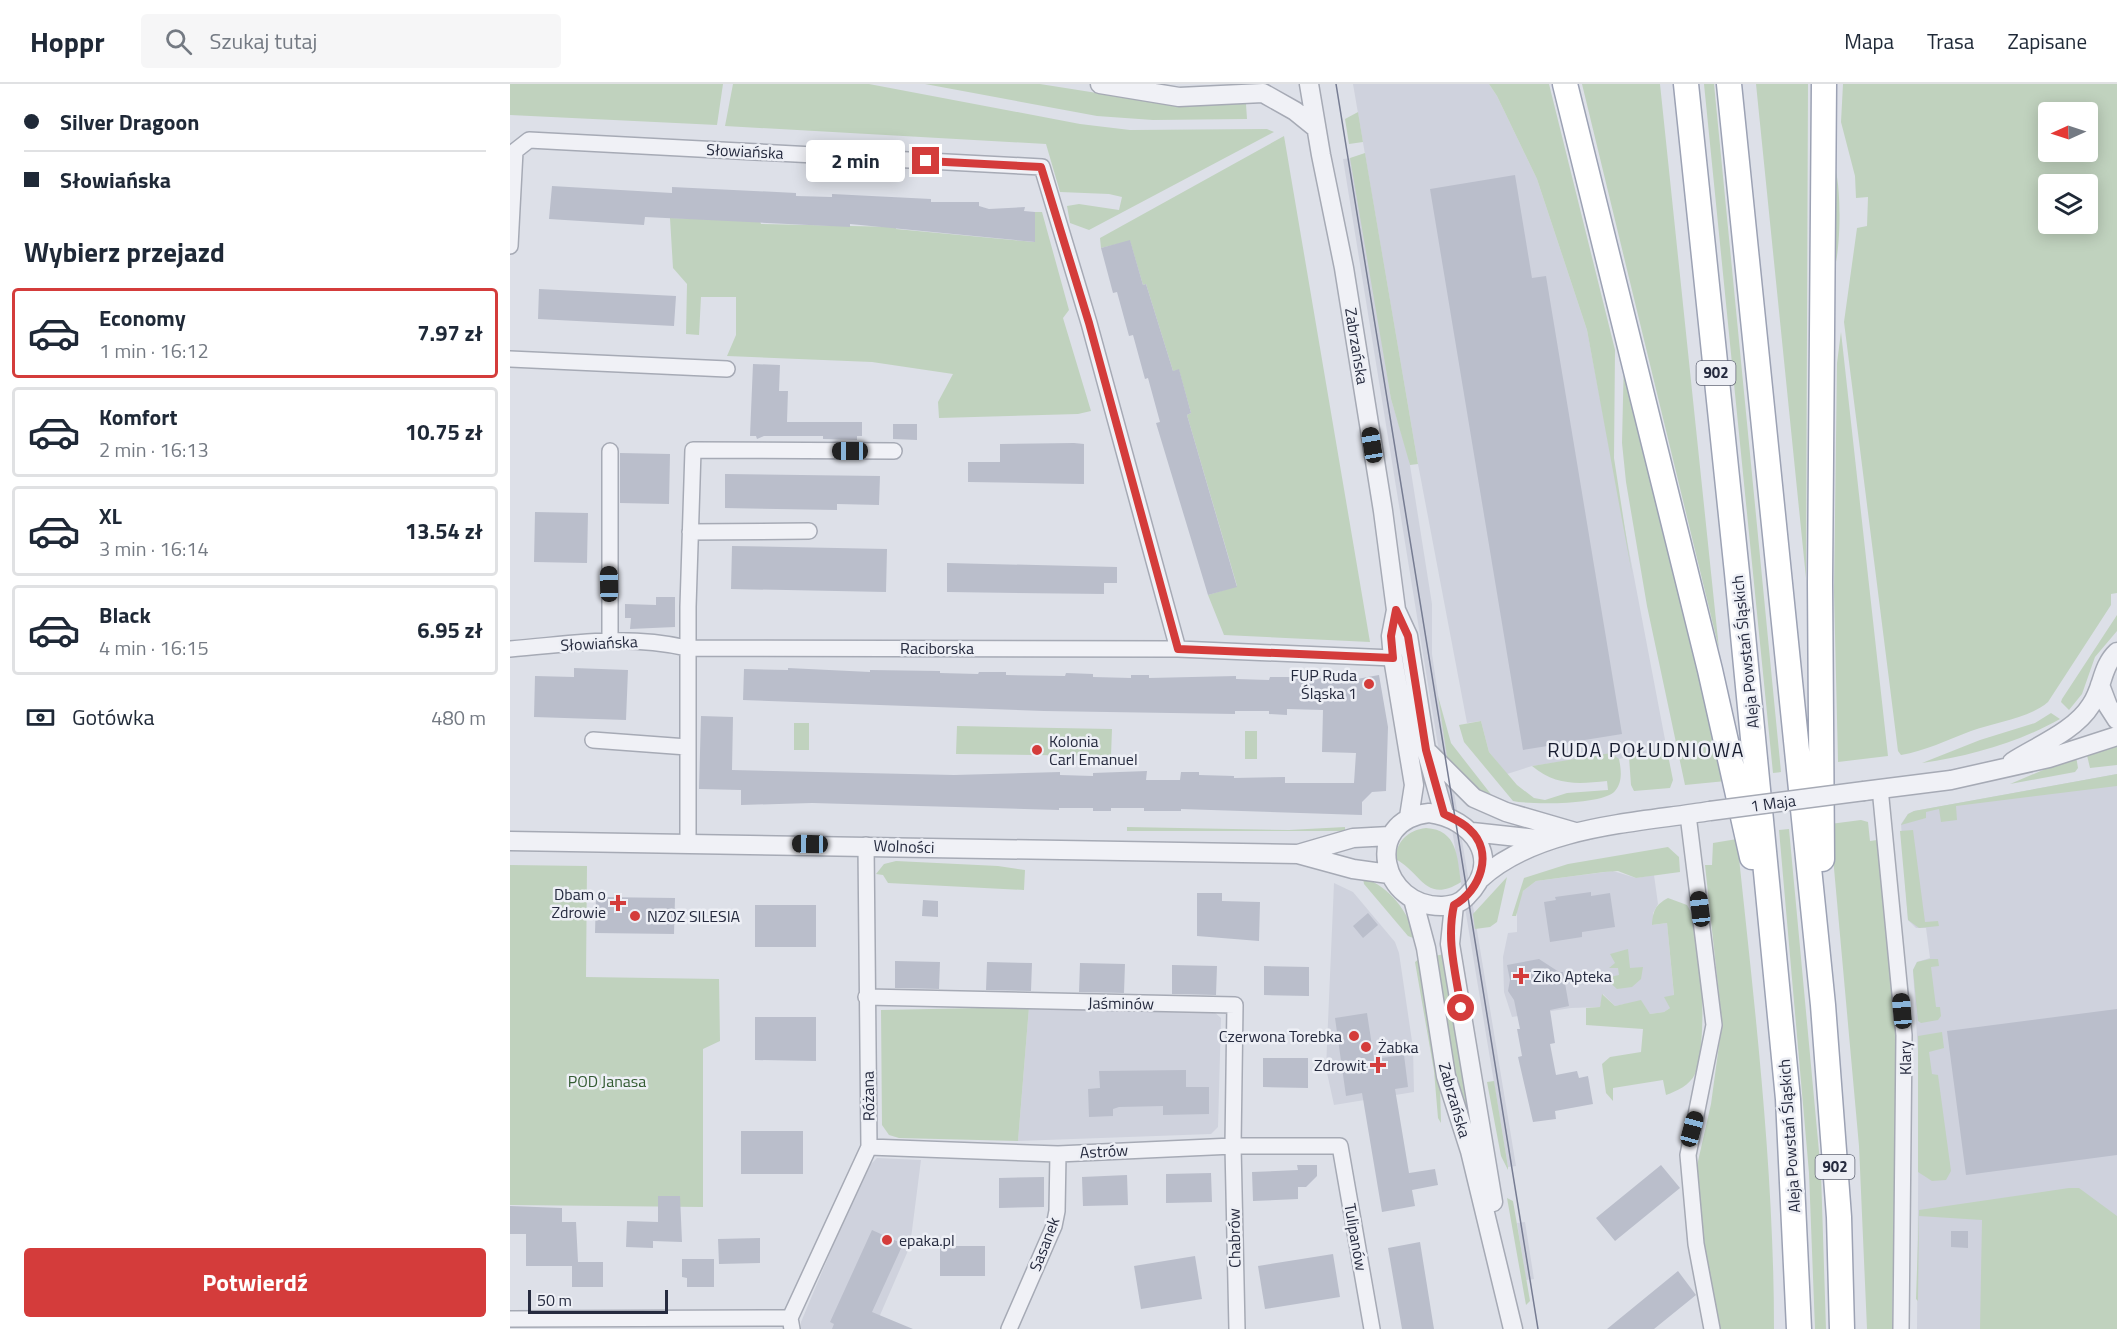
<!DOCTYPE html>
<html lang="pl">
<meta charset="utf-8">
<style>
body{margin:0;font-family:"Titillium Web",sans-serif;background:#f6f6f7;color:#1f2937;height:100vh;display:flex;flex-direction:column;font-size:22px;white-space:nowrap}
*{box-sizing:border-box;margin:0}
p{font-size:20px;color:#747a83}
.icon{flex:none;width:33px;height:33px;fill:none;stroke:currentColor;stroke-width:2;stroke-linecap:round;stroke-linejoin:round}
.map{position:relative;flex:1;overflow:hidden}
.sheet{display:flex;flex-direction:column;background:#fff;width:510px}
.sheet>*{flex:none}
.guide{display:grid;align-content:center;height:132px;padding:0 24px;background:#fff}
.needle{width:39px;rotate:267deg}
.controls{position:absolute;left:1528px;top:18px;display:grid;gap:12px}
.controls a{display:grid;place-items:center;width:60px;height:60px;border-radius:6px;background:#fff;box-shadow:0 3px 15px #0003;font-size:30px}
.scale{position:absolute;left:18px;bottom:15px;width:140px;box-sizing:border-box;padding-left:6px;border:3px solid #262b3f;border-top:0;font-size:16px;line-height:21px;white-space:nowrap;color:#262b3f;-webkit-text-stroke:4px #edeff5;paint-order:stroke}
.end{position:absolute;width:27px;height:27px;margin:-14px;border:8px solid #d43c3b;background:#fff;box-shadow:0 0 0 3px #fff}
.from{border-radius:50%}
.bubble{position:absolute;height:42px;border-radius:6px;background:#fff;box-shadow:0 3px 15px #0003;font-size:20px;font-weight:700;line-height:42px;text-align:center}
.car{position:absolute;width:18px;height:36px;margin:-18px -9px;border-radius:8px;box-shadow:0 0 4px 2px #0007;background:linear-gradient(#222 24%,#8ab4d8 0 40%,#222 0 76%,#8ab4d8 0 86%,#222 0)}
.guide b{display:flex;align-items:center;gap:21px;height:57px;font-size:22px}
.guide b+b{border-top:2px solid #e0e1e3}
.guide i{width:15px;height:15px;background:#1f2937}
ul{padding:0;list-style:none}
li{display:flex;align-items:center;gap:18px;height:90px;margin:0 12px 9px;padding:0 12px;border:3px solid #e0e1e3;border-radius:6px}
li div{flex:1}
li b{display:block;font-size:22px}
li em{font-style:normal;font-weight:700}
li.selected{border-color:#d43c3b}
li>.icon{width:54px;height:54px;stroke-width:1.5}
h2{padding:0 24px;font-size:27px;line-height:72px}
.pay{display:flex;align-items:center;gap:15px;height:66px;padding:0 24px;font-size:22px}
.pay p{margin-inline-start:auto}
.cta{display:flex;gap:12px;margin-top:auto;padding:12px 24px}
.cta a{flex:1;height:69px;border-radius:6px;background:#d43c3b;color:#fff;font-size:24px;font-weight:700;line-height:69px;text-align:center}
header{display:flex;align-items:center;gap:36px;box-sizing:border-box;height:84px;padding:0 30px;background:#fff;border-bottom:2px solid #e0e1e3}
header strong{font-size:28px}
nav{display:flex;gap:33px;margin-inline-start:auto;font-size:21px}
.search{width:420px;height:54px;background:#f6f6f7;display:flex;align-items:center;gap:15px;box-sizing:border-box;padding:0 21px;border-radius:6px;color:#747a83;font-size:22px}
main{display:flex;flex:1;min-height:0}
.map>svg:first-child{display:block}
.built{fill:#cfd2dd}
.green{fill:#c0d2be;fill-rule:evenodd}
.building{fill:#babecb}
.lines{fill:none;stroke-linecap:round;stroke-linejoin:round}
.minor-casing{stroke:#a6aab5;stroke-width:18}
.tertiary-casing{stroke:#a6aab5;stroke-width:21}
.primary-casing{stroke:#9ca2b4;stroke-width:27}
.minor{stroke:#f0f1f6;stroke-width:15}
.tertiary{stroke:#f0f1f6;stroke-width:18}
.primary{stroke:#fff;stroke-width:24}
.tram{stroke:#767c92;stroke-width:1.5}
.tertiary-bridge-casing{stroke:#a6aab5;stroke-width:21;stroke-linecap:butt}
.tertiary-bridge{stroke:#f0f1f6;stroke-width:18}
.route{stroke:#d43c3b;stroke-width:8}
.poi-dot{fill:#d43c3b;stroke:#edeff5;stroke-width:2}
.labels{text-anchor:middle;stroke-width:5;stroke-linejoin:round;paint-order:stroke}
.shield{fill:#edeff5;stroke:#626676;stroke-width:1.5}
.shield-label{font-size:15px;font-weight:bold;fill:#262b3f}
.street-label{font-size:16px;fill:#262b3f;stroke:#edeff5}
.poi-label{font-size:16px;fill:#262b3f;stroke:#edeff5;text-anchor:start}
.park-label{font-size:16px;fill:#345c33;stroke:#edeff5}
.quarter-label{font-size:20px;letter-spacing:1.5px;fill:#181d30;stroke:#edeff5}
</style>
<header>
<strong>Hoppr</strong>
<div class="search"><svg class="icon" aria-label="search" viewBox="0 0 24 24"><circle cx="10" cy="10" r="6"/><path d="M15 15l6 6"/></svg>Szukaj tutaj</div>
<nav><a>Mapa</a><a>Trasa</a><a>Zapisane</a></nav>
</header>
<main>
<section class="sheet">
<div class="guide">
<b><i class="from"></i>Silver Dragoon</b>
<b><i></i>Słowiańska</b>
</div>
<h2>Wybierz przejazd</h2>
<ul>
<li class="selected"><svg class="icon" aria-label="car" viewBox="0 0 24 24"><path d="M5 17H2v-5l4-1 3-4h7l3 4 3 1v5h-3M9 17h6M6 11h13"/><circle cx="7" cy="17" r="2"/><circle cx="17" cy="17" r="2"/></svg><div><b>Economy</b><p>1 min · 16:12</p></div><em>7.97 zł</em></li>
<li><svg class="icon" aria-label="car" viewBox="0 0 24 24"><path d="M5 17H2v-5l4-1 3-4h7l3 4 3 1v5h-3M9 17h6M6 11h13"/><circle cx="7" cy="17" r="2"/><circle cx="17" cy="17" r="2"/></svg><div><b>Komfort</b><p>2 min · 16:13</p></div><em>10.75 zł</em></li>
<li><svg class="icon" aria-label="car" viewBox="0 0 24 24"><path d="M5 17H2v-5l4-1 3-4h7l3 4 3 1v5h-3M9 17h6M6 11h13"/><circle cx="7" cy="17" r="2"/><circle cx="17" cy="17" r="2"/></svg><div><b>XL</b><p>3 min · 16:14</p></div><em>13.54 zł</em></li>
<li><svg class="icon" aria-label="car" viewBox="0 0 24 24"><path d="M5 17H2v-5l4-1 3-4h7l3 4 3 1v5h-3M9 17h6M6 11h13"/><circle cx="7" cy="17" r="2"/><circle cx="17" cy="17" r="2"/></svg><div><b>Black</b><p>4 min · 16:15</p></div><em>6.95 zł</em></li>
</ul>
<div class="pay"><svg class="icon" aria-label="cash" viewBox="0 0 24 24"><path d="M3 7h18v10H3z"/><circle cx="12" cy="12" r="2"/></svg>Gotówka<p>480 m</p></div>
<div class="cta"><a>Potwierdź</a></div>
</section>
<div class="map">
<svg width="1607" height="1245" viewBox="0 0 1607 1245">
<rect width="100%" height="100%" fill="#dde0e8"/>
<path class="built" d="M843 0H979L987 12 1027 95 1077 246 1157 666 1108 675 1103 670 1022 682 997 690 979 668 971 637 957 639 908 380Z
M842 74 881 315 899 375 922 520V570L928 611 1006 1082 998 1083 920 613 833 75Z
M1607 690V1245H1407L1409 985 1403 886 1407 878 1420 874 1416 844H1406L1398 836 1391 740 1398 730 1404 727Z
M1103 787 1126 794 1144 791 1148 820 1143 829V841L1157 839 1164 912 1160 924 1154 928 1140 930 1131 917 1105 922 1093 910 1090 923 1061 924 1002 933 994 908 993 873 998 849 1007 848V820L1013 807 1026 797Z
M824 799 843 808 885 858 889 869 903 964 904 1008 824 1021 816 984Z
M519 923 703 927 711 934 708 1043 701 1050 508 1057Z
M367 1074 411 1076 400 1162 364 1245H291V1238L338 1126 357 1084Z
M1015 1138 1024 1195 1016 1196 1007 1139Z"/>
<path class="green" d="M0 0H213L207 41 0 31Z
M223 0H359L570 40 620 46 757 45 764 48 579 146 560 139 557 122 569 120 609 126 612 113 599 110 550 108 536 60 215 42Z
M415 0H530L663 21 736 20 737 35 643 36 587 32Z
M979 0H1039L1105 266 1104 374 1122 490 1077 246 1027 95 987 12Z
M1072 0H1150L1209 565Z
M1194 0H1204L1271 688 1263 689Z
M1246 0H1298L1296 494Z
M1333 0H1607V509L1601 510V521L1538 618C1518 635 1486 638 1461 647 1437 656 1415 667 1391 671L1388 667 1334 238 1347 144 1357 142 1358 113 1346 114 1345 92 1331 38ZM1578 28V68H1539V28ZM1578 100V140H1539V100Z
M848 28 853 58 839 60 835 35Z
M774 52 860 558 714 551 698 511 727 502 677 331 681 329 669 286 663 287 636 200 633 201 620 157 591 164 590 154Z
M855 69 908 380 900 381 881 315 840 74Z
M1324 82C1332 98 1331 172 1323 188Z
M525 128H532L559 226 553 234 581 327 568 330 429 334 428 318 443 290 362 278 217 272 226 251V213H191L189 251 176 250 177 200 163 184 160 134 250 137 251 140 386 143V145L524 158Z
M1331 248 1378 672 1328 678 1324 508 1327 279Z
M1114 272 1216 697 1175 701 1137 522 1116 398 1112 359Z
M1607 531V547L1585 573 1572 610 1559 626 1551 618 1552 615Z
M928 612 941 659 987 718 976 713 938 679Z
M1541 629 1550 635C1507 659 1460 672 1412 679L1470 656 1525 639Z
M971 637 979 668 1007 701 1024 714 1035 716 1057 709 1098 706 1097 697C1068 700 1046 702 1022 682L1101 669 1109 675C1111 685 1113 698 1105 707 1093 721 1021 721 1003 717L954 658 949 641Z
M284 639H299V666H284Z
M447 642 602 645 601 672 446 670Z
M735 647H747V675H735Z
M1599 662 1607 663V681L1580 684 1576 667Z
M1157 666 1163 696 1160 704 1124 707 1121 701 1119 673Z
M1566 672 1568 684 1565 688 1500 700Z
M1607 690V702L1446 722 1447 736 1431 738 1429 725 1416 728V734L1391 741 1398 730 1404 727Z
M1351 736 1358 738 1360 757 1367 756 1387 963 1382 1245H1357L1349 1062 1320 740Z
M617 743 779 746 835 743V747H617Z
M916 744C948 746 947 773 951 798 915 821 911 787 885 775 887 757 898 746 916 744Z
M1279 745 1311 1089 1316 1245H1305L1299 1089 1269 746Z
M1403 746 1415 838 1428 837 1429 842 1409 844 1398 836 1390 747Z
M1227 755C1244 918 1264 1081 1264 1245H1209L1197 1182 1186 1086 1201 1020 1212 939 1195 781H1202L1203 759Z
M1158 763 1169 773 1170 788 1126 794 1108 787 1094 788 1026 797 1013 807 1006 832H1002L1014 794 1058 780Z
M386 777 488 782 515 786 514 806 378 799 373 791 366 790 374 780Z
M0 781 77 782 76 893 209 895 210 957 193 965V1123L0 1121Z
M997 793 987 838 980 843 965 845 963 830Z
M853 794C880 802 899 829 906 855L898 852 854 800Z
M1158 814 1177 821C1193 844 1198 963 1185 990 1180 1001 1167 1007 1156 1011L1153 996 1103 1004V1017L1096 1009 1092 980 1100 973 1131 968 1133 945 1076 941V924L1090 923 1092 910 1105 922 1131 916 1140 930 1154 928 1160 924 1154 913 1164 911 1157 839 1142 841C1143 827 1145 821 1158 814Z
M1118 865 1120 884 1133 883 1131 895 1122 903 1107 905 1095 894 1109 891 1108 884H1099L1105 879 1100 870Z
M935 870 968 1063 944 992 924 872Z
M909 875 930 1000 931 1039 928 1034 924 987 905 878Z
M1420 875H1428L1429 882 1421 883 1426 923H1430L1431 932 1428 936 1411 939 1408 937 1403 886 1407 878Z
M519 923 508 1057 389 1054 379 1051 372 1041 371 926Z
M1432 948 1434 964 1419 968 1422 990 1428 991 1441 1087 1436 1096 1422 1097 1408 1088V952Z
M984 997 998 1083V1086L991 1072 977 998Z
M1559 1104H1569L1607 1132V1245H1470L1472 1136 1409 1132 1408 1217 1406 1215 1409 1126Z
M997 1114 1003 1117 1020 1217 1016 1221Z"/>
<path class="building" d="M1005 91 1022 194 1036 192 1112 650 1013 666 920 105Z
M42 102 162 109V103L286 109V112L322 113V110L421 115V118H469V122L479 125 515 123 514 127 525 128V158L340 140V143L135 133 134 141 39 135Z
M620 156 633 201 636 200 663 287 669 285 681 329 677 331 727 503 698 511 646 339 650 338 638 294 635 295 623 251 619 252 607 208 603 209 591 164Z
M29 205 166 212 164 242 28 235Z
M243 280 270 281 269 307H278L277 338H352V352H347V356L313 355V352H254L247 355 246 352H240Z
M383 340H407V356L383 355Z
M564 359 574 360V400L458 398V378H490V360Z
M110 369 160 370 159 420 110 419Z
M215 390 370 392 369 421 327 420V426L215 424Z
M25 428 78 429 77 479 24 478Z
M222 462 377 465 376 508 221 505Z
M437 479 607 483V499H594V510L437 508Z
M146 513H165V543L120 545 121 534H115V520L146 521Z
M64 584 118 586 116 636 24 633 25 592 64 593Z
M278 584 360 588V586L430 587V589L468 590 469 588H496V591L555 592 556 589 583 590V593L621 594V591H639V594L726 592V595L759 596 760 593H778L825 595V599L869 591 878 643 876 707 862 708 852 718V731L671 725V727H634V724H601V727H583V724H549V726L302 719 231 721V706L189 705 191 632 223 633 222 686 444 691 550 688V691L583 692V689L637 687 636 696H670L671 688H689V691L724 692V694L775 693V699H844L846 669 812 668 813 626 777 625V631L759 630V627H725V630L534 627 233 616 234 585 278 586Z
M1081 808V812L1100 809 1105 843 1072 848V853L1040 858 1034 818 1046 816 1045 813Z
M687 809H712V817L750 818 749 857 687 852Z
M86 813 165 814 164 850 85 849Z
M413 816 428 817V833L412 832Z
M245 821H306V863H245Z
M858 829 868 841 853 854 843 842Z
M1029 875 1049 888H1053L1059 922 1040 926 1045 959 1040 960 1046 991 1067 987 1069 994 1078 992 1083 1020 1045 1027 1046 1035 1023 1038 1008 973 1012 972 1007 945H1010L1004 916 998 907 1000 896 997 881Z
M385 877 430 878 429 905 385 904Z
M477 878 522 879 521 907 476 906Z
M570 879 615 880 614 909 569 908Z
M662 881 707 882 706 911 662 910Z
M754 882 799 883V912L754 911Z
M1607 925V1071L1456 1091 1437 947Z
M857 929 864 975 894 971 898 1003 885 1005 899 1089 925 1085 928 1101 902 1106 905 1122 872 1128 852 1009 836 1012 825 934Z
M245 933H306V977L245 976Z
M753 974H798V1004L753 1003Z
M676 986V1003H699V1030L653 1031V1022L609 1023 603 1025V1032L579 1033 578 1005 590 1004 589 987Z
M231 1047H293V1090H231Z
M787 1081H807V1092L796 1103H788V1115L743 1117 742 1088 788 1086Z
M1151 1081 1170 1104 1105 1157 1086 1134Z
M701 1089 702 1118 656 1119V1090Z
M617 1091 618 1121 573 1122 572 1093Z
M534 1093V1123L489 1124V1094Z
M148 1112H170L172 1158 143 1157V1164L116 1163 117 1137 148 1138Z
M0 1122 52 1124V1138H66L68 1178H93V1203H62V1182H16V1150H0Z
M362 1146 393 1160 362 1228 403 1245H322L324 1240 320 1238Z
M1441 1147H1458V1164L1441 1163Z
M250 1154V1179L209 1180 208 1155Z
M910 1158 924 1245H892L878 1164Z
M430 1162H475V1192H430Z
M823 1170 830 1213 755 1225 748 1182Z
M685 1172 692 1215 631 1225 624 1182Z
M172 1175H204V1203H177V1194L172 1193Z
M1168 1187 1186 1211 1144 1245H1097Z"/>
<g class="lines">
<defs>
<path id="minor" d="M0 162 5 67 19 56 532 83 579 239 668 565
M0 275 217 285
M100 367V555
M180 448 299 447
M0 565C64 560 113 550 177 564L668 565 883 574
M83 656 177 663
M1370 704 1394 951 1391 1245
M1178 731 1204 941 1178 1071 1186 1160 1202 1245
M178 759V523L183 366 384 367
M356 913 725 921 723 1062 727 1245
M359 1063 548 1070 723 1062H830L862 1245
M0 1235 280 1234
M282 1245 280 1234 359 1063 356 761
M499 1245 544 1142 547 1127 548 1070"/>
<path id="tertiary" d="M590 0 669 13 753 9 785 27 806 44
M799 0 811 71 834 184 873 427 886 526 881 552 883 574 904 701 899 733
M886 526 898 552 916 666 934 730
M1590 601 1598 622 1607 636
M919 669 964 714 996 728 1065 748
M1502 678C1527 662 1565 647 1581 621 1593 604 1591 583 1607 568
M1354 707 1441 696 1539 674 1607 652
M919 729C962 734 994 776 957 812 950 820 942 821 933 822 871 824 851 737 919 729Z
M962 748 1036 756
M0 757 788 770 843 785 879 790
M788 770 843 754 880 752
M970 795C1028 742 1126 739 1200 727
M903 815 916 864 936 992 960 1067 1003 1245
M944 821 940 860 983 1118"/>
<path id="primary" d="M1055 0 1200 586 1242 773
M1176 0 1227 489 1278 1015 1289 1245
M1219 0 1313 921 1329 1133 1332 1245
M1312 775 1310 499 1314 0"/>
</defs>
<use href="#minor" class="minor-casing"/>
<use href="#tertiary" class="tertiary-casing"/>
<use href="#primary" class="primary-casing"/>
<use href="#minor" class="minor"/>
<use href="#tertiary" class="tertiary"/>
<use href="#primary" class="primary"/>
<path class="tram" d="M826 0 1028 1245"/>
<defs>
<path id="tertiary-bridge" d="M1200 727 1354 707"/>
</defs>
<use href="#tertiary-bridge" class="tertiary-bridge-casing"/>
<use href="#tertiary-bridge" class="tertiary-bridge"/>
</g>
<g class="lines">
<path class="route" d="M416 77 531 83 579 239 668 565 883 574 881 552 886 526 898 552 916 666 934 730C942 734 952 738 959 745 985 768 970 807 944 821 936 856 946 890 951 924"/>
</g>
<g class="poi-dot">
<circle cx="859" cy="600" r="6"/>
<circle cx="527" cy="666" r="6"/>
<path d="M105 810h6v6h6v6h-6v6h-6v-6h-6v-6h6z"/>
<circle cx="125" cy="832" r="6"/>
<path d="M1008 883h6v6h6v6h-6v6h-6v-6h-6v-6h6z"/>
<circle cx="844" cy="952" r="6"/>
<circle cx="856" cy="963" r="6"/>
<path d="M865 972h6v6h6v6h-6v6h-6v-6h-6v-6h6z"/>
<circle cx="377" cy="1156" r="6"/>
</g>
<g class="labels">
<g class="shield">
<rect x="1186.5" y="277" width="39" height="24" rx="4.5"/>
<rect x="1305.5" y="1071" width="39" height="24" rx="4.5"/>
</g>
<g class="shield-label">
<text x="1206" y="294">902</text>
<text x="1325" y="1088">902</text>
</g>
<g class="street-label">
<text transform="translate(235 67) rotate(3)" y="6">Słowiańska</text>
<text transform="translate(847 262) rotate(81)" y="6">Zabrzańska</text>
<text transform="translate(89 559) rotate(-3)" y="6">Słowiańska</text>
<text x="427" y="570">Raciborska</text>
<text transform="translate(1235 568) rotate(-96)" y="6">Aleja Powstań Śląskich</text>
<text transform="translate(1263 719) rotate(-8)" y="6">1 Maja</text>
<text transform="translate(394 762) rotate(2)" y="6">Wolności</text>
<text transform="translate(611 919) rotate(1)" y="6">Jaśminów</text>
<text transform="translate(1395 974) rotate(-91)" y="6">Klary</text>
<text transform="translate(358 1012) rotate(-91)" y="6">Różana</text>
<text transform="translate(945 1016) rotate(74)" y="6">Zabrzańska</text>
<text transform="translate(1279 1052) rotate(-94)" y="6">Aleja Powstań Śląskich</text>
<text transform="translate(594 1067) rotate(-3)" y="6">Astrów</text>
<text transform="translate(846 1153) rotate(80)" y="6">Tulipanów</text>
<text transform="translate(724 1154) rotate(-91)" y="6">Chabrów</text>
<text transform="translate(534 1160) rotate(-69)" y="6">Sasanek</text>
</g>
<g class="poi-label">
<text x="847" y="597" text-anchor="end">FUP Ruda<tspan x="847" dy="18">Śląska 1</tspan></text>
<text x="539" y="663">Kolonia<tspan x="539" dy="18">Carl Emanuel</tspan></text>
<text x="96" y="816" text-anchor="end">Dbam o<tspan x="96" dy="18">Zdrowie</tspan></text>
<text x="137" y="838">NZOZ SILESIA</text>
<text x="1023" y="898">Ziko Apteka</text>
<text x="832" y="958" text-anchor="end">Czerwona Torebka</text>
<text x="868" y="969">Żabka</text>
<text x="856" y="987" text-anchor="end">Zdrowit</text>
<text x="389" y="1162">epaka.pl</text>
</g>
<g class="park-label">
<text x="97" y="1003">POD Janasa</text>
</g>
<g class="quarter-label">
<text x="1136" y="673">RUDA POŁUDNIOWA</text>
</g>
</g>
</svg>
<div class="controls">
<a><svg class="needle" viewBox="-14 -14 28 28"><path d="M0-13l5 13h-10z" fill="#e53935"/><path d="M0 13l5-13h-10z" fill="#747a83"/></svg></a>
<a><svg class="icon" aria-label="layers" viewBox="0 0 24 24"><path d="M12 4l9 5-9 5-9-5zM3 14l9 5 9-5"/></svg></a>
</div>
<div class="scale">50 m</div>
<i class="end from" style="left:951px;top:924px"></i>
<i class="end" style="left:416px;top:77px"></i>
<div class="bubble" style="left:296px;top:56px;width:99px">2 min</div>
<i class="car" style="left:862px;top:361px;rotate:351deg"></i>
<i class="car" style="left:340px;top:367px;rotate:270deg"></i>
<i class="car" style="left:99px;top:500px;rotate:359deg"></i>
<i class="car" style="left:300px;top:760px;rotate:271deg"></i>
<i class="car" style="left:1190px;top:825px;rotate:353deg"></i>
<i class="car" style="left:1392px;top:927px;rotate:355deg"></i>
<i class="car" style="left:1182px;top:1045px;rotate:15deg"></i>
</div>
</main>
